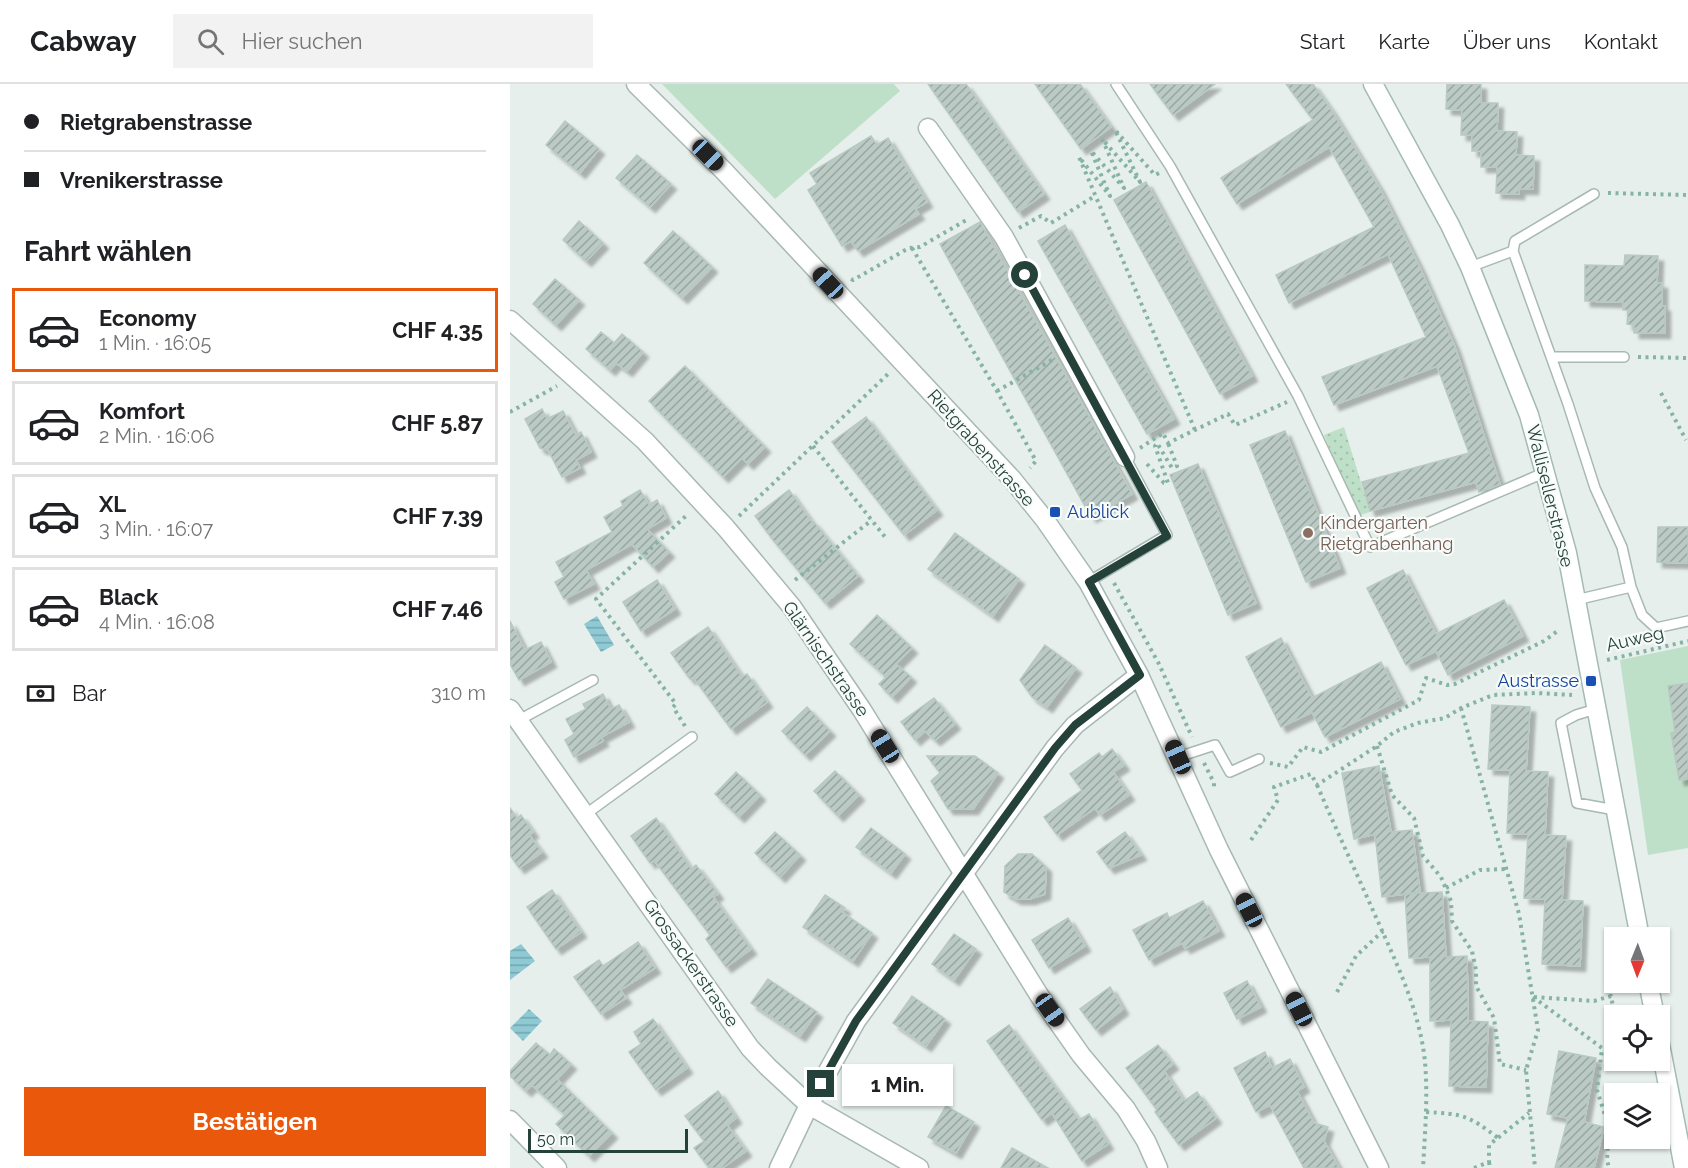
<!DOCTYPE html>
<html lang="de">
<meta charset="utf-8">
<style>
body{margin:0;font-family:Raleway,sans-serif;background:#f2f2f2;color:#202124;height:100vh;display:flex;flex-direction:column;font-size:22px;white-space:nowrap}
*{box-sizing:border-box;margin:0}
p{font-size:20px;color:#757577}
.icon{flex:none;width:33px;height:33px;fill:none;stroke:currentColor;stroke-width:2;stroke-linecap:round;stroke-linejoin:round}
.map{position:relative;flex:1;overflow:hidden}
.drawer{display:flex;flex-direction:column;background:#fff;width:510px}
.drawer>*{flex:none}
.hud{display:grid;align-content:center;height:132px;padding:0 24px;background:#fff}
.needle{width:39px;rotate:181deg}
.controls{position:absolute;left:1094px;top:843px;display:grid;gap:12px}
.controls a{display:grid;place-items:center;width:66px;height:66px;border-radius:0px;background:#fff;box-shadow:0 2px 4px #0004;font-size:30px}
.scale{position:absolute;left:18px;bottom:15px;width:160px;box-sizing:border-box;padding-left:6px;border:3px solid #24423a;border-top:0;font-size:16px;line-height:21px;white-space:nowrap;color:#24423a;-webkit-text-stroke:4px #f7fbf9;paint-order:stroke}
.end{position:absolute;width:27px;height:27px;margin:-14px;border:8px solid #24423a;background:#fff;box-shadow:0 0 0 3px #fff}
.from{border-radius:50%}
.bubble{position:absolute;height:42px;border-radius:0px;background:#fff;box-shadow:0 2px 4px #0004;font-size:20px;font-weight:700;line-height:42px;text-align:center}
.car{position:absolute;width:18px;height:36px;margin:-18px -9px;border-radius:8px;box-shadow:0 0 4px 2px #0007;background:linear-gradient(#222 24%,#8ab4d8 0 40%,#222 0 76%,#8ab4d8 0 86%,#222 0)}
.hud b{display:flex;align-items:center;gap:21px;height:57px;font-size:22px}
.hud b+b{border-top:2px solid #e0e0e0}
.hud i{width:15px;height:15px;background:#202124}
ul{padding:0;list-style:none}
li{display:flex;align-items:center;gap:18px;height:84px;margin:0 12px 9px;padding:0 12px;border:3px solid #e0e0e0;border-radius:0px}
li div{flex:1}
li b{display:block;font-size:22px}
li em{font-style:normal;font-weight:700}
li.active{border-color:#ea580c}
li>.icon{width:54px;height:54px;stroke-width:1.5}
h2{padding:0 24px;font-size:27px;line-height:72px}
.pay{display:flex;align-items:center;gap:15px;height:66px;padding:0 24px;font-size:22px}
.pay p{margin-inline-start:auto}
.action{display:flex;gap:12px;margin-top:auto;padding:12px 24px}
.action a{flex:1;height:69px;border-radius:0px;background:#ea580c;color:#fff;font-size:24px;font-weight:700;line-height:69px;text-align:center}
header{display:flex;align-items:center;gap:36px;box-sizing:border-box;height:84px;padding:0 30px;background:#fff;border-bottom:2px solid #e0e0e0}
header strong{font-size:28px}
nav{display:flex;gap:33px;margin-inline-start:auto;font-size:21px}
.search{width:420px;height:54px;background:#f2f2f2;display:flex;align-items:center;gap:15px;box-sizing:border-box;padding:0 21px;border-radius:0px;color:#757577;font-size:22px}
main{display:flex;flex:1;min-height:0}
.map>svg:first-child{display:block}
.green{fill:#bfe0c8}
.park{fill:url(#park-dots)}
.water{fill:url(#water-rules)}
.building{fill:url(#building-hatch);stroke:#b8c9c2;stroke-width:1.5;filter:url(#shadow)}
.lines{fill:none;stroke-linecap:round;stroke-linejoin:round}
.lane-casing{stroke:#a8b8b2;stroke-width:12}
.street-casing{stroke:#a8b8b2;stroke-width:21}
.secondary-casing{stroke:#a4bbb3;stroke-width:21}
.path{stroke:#86b3a5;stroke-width:4;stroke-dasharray:3 4.5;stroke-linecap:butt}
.lane{stroke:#fff;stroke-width:9}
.street{stroke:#fff;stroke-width:18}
.secondary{stroke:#fff;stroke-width:18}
.route{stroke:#24423a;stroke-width:8}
.transit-dot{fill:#1a4fb4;stroke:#f7fbf9;stroke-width:2}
.education-dot{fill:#8d6e63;stroke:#f7fbf9;stroke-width:2}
.labels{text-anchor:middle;stroke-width:4.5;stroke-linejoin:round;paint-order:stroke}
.street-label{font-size:18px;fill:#24423a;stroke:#f7fbf9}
.transit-label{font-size:18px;fill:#164399;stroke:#f7fbf9;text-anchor:start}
.education-label{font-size:18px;fill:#785e54;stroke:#f7fbf9;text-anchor:start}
</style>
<header>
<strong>Cabway</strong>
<div class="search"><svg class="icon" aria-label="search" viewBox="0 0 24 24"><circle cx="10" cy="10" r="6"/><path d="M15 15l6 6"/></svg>Hier suchen</div>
<nav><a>Start</a><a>Karte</a><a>Über uns</a><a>Kontakt</a></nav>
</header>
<main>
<section class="drawer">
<div class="hud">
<b><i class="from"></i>Rietgrabenstrasse</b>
<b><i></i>Vrenikerstrasse</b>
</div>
<h2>Fahrt wählen</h2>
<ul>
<li class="active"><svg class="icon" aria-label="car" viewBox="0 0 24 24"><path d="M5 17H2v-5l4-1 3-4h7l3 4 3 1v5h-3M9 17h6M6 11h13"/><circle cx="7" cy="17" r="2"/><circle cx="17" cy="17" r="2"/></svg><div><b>Economy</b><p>1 Min. · 16:05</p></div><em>CHF 4.35</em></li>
<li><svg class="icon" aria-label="car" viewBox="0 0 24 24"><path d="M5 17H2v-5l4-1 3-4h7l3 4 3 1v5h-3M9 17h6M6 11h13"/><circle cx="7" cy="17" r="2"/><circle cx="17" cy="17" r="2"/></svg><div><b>Komfort</b><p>2 Min. · 16:06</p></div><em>CHF 5.87</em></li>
<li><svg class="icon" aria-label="car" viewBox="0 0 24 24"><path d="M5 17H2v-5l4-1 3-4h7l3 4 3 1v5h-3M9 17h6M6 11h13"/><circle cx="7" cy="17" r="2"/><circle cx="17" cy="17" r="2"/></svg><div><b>XL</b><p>3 Min. · 16:07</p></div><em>CHF 7.39</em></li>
<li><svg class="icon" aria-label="car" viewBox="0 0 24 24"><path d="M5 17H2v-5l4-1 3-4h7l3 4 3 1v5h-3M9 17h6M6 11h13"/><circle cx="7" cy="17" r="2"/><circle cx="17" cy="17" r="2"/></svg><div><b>Black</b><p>4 Min. · 16:08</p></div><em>CHF 7.46</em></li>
</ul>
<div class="pay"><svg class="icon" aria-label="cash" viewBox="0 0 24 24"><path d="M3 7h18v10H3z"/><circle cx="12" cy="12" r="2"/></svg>Bar<p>310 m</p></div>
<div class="action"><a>Bestätigen</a></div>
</section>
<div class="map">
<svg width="1178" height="1084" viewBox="0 0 1178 1084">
<defs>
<pattern id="park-dots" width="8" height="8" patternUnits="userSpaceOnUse" patternTransform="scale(1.5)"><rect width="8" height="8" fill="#bfe0c8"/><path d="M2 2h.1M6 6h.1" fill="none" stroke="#a4c1ad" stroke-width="1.8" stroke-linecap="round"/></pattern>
<pattern id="water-rules" width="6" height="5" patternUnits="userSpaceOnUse" patternTransform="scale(1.5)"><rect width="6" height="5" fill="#8ec9d4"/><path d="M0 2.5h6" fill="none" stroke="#74a5ad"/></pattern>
<pattern id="building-hatch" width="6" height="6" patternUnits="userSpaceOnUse" patternTransform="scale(1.5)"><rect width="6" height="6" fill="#bbcac4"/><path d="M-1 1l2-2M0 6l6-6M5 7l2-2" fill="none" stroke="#98a6a0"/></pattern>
<filter id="shadow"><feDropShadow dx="5.5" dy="5.5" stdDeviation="1.5" flood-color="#0004"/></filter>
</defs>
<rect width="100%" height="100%" fill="#e6efeb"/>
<path class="green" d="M152 0H384L390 7 265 115Z
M1178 562V764L1138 771 1110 576Z"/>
<path class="park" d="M834 343 860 428 847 432 814 351Z"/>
<path class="water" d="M87 532 104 561 91 568 74 540Z
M11 860 25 877 0 896V867Z
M19 925 32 937 13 957 0 944Z"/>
<path class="building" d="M418 0H456L534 110 508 128Z
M525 0H570L601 43 571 65Z
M640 0H705L663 31Z
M776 0H803L822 27 869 103 910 184 945 263 990 400 969 408 966 398 860 427 852 398 959 369 927 282 824 321 812 293 916 253 878 170 779 219 766 191 864 143 819 63 727 120 711 94 803 36Z
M937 0H971V19H988L987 47 1007 48 1006 71 1024 72 1023 105H1009V110L986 109 987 83H971V67H962V51H951L952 26 936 25Z
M55 37 89 65 70 89 36 61Z
M361 52 367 61 378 54 417 118 405 125 409 130 348 167 341 157 332 162 298 106 307 100 300 89Z
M127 71 161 100 140 123 106 94Z
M636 98 742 292 710 310 604 116Z
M69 137 93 159 76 177 53 156Z
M470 138 622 410 581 433 430 160Z
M555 141 664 335 637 350 528 157Z
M163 147 202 183 172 214 134 179Z
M1115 171 1148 172 1147 199H1152V222H1155V249H1124V241L1117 240 1118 226H1113V218L1075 217V181L1114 182Z
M45 195 69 216 46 241 23 220Z
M91 248 104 259 112 250 133 268 117 287 106 279 100 286 76 265Z
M175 282 255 363 238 380 232 374 213 393 139 317Z
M32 325 37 335 53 327 66 351 71 348 81 368 66 376 70 384 52 393 38 366 30 364 15 335Z
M356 333 427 426 394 451 322 358Z
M775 347 830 484 796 498 740 361Z
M688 380 746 519 718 531 660 391Z
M130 406 139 421 147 416 156 434 137 445 159 468 143 483 122 460 76 486 84 500 54 515 45 498 54 493 46 478 102 448 94 433 113 422 111 417Z
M279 406 302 438 303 437 348 492 315 519 263 456 245 432Z
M1148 443H1178V479L1147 478Z
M445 449 509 495 483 532 418 485Z
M893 486 926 550 994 516 1013 552 938 591 926 567 896 581 857 504Z
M147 496 165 525 131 547 113 518Z
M367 531 402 564 386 580 401 593 382 613 369 600 376 593 340 560Z
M0 537 15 566 31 558 41 578 9 596 0 580Z
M198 543 232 593 237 590 257 618 221 645 183 593 180 595 161 569Z
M771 554 802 614 871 578 890 615 815 653 802 628 771 643 736 573Z
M535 561 566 584 537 623 522 613 510 596Z
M1178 599V695L1169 696 1161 649 1165 648 1158 602Z
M93 610 101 625 109 621 119 638 91 653 93 657 64 673 55 656 64 650 56 635 76 625 73 620Z
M424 614 445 640 425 656 415 647 405 656 391 638Z
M982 621 1020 623 1016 687 1038 688 1035 751 1056 752 1052 816 1073 817 1070 882 1032 880 1035 815 1014 814 1018 750 997 749 1000 686 978 685Z
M297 623 320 647 295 671 272 647Z
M602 665 614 681 603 688 619 711 590 731 585 724 547 751 534 733 572 706 560 690 589 669 592 673Z
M417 672H465L488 689 463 725H438L421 697 430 689Z
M869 682 881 748 902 746 910 808 872 813 865 750 844 755 832 689Z
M325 687 349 711 328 732 304 707Z
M226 688 250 711 229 733 205 710Z
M0 724 7 734 11 731 23 748 19 751 32 768 9 784 0 771Z
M146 734 181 785 186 781 208 810 203 813 241 865 216 883 196 855 200 851 144 776 140 779 121 752Z
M361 744 395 770 381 789 346 763Z
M265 748 290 771 270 793 245 769Z
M615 748 631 771 599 784 587 768Z
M508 770H522L536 783 535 810 520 815H506L494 808 495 782Z
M42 806 71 848 46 865 17 823Z
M932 808 936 873 957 872 958 937 978 938 976 1003 939 1002 941 936 920 937V873L899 874 895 810Z
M315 811 335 824 332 828 362 849 343 877 293 843Z
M693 817 709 847 675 864 672 859 639 876 623 846 657 829 659 834Z
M558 834 575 862 539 884 522 856Z
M444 850 466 865 444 896 422 880Z
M128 858 145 884 110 906 116 914 91 930 64 893 89 876 93 882Z
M258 895 307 928 290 952 241 919Z
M737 897 751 923 727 935 714 909Z
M600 903 613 925 586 946 570 925Z
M402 912 435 935 416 962 383 939Z
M143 935 177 984 146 1006 119 968 131 960 124 948Z
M499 941 569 1036 579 1030 598 1060 572 1077 542 1029 532 1036 477 957Z
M26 959 40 971 44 965 61 980 47 995 102 1049 79 1072 46 1040 55 1031 22 1001 16 1007 0 992V987Z
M648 961 663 980 654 987 674 1017 687 1008 706 1034 669 1061 645 1028 647 1026 616 984Z
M1049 967 1086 974 1074 1038 1094 1043 1084 1084H1045L1058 1034 1037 1030Z
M755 968 762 984 780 975 794 1003 787 1007 804 1039 818 1043 814 1057 829 1084H794L760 1021 746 1028 724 984Z
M208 1007 226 1034 217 1041 236 1067 212 1084H199L184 1064 194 1057 175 1032Z
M436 1022 464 1038 446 1069 418 1053Z
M502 1064 538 1084H491Z"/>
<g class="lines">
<defs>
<path id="lane" d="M606 0 660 82 788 312 860 463 1036 388
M1003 167 1005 157 1084 110
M960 183 1003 167 1058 320 1085 404 1112 463 1121 503 1132 531 1146 544 1178 537
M1041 273H1114
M578 498 657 451 615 373
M1066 516 1121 503
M1086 625 1066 631 1051 639 1067 719 1105 726
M9 636 83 596
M668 673 705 661 720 688 749 675
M76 730 182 653"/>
<path id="street" d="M126 0 214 87 502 395 535 436 578 498 629 591 709 766 869 1084
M418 44 494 153 615 373
M0 236 135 357 216 444 282 523 352 626 529 911 571 971 616 1025 636 1057 648 1084
M0 625 240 964 258 983 299 1021 409 1084
M0 1036 47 1084
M269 1084 299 1021 346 937 545 664 565 641 629 591"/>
<path id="secondary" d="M863 0 940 141 960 183 1019 331 1057 469 1130 854
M1138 898 1145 932
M1149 955 1174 1084"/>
</defs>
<use href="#lane" class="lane-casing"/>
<use href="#street" class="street-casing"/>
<use href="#secondary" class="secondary-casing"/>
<path class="path" d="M649 89 645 91 605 46 630 98 592 55 614 104 581 67 600 112 569 73 685 346
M1098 109 1178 111
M509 144 531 132 541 139 585 112
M402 164 487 307 526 377 520 384
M341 195 343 196 399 164 410 163 458 135
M1128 273 1178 274
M487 307 542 276
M1151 309 1176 356
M0 328 47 302
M303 362 375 453
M630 364 653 349 658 359 718 330 725 341 777 318
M637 380 654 399H658L645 362 647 359 662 384 667 382 658 359
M229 432 378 290
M285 496 362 436
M604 499 649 580 682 653
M1097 576 1178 557
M951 624 1009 830 1028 946 1016 986 1025 1084
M175 642 163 623 166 620 86 515 178 430
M867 662 882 711 904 734 913 772 931 793 941 817 942 837 962 867 966 886V902L984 934 990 980 1016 986
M694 679 704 699V705
M760 679 778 683 793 663 811 668 909 616 916 594 937 601 945 600 1034 557 1049 546
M807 701C826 745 846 788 865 831 886 878 910 927 915 978 918 1013 915 1049 913 1084
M741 756 768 716 764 703 801 690 807 701 867 662 884 648 908 639 935 634 951 624 983 611 1027 609 1062 611
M936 804 970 786 996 785
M827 908 846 872 873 847
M1023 913 1092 964 1087 1006 1099 1044 1097 1076 1099 1084
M1024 913 1084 917 1101 912 1105 932
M916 1028C953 1030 958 1031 988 1054
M979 1078 980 1084
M964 1084 979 1078V1061L1019 1029"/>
<use href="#lane" class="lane"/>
<use href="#street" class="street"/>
<use href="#secondary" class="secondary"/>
</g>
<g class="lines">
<path class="route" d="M311 1000 346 937 545 664 565 641 630 591 579 498 657 452 515 191"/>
</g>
<g class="transit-dot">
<rect x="539" y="422" width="12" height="12" rx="3"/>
<rect x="1075" y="591" width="12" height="12" rx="3"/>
</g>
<circle class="education-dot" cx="798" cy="449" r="6"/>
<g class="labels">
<g class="street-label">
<text transform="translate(471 364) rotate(48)" y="6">Rietgrabenstrasse</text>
<text transform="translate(1040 412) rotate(76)" y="6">Wallisellerstrasse</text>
<text transform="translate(1125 555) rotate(-13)" y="6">Auweg</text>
<text transform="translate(316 575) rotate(55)" y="6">Glärnischstrasse</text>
<text transform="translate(181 879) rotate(55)" y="6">Grossackerstrasse</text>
</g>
<g class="transit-label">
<text x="557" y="434">Aublick</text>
<text x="1069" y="603" text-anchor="end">Austrasse</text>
</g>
<g class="education-label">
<text x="810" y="445">Kindergarten<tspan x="810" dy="21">Rietgrabenhang</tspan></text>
</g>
</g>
</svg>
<div class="controls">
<a><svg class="needle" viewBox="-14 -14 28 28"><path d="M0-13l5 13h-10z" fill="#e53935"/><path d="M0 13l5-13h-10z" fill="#757577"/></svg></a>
<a><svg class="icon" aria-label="locate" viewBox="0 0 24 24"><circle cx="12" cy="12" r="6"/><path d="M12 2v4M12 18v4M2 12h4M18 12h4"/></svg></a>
<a><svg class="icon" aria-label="layers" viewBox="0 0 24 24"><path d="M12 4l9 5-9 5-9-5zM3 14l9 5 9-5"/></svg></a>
</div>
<div class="scale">50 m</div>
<i class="end from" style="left:515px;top:191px"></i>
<i class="end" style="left:311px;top:1000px"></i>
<div class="bubble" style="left:332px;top:980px;width:111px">1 Min.</div>
<i class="car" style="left:198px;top:71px;rotate:135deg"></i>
<i class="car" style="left:318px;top:199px;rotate:317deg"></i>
<i class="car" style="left:375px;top:662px;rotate:328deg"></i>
<i class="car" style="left:668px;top:673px;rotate:336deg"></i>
<i class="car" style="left:739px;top:826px;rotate:333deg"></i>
<i class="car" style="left:789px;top:925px;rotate:333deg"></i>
<i class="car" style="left:540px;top:926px;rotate:145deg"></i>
</div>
</main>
